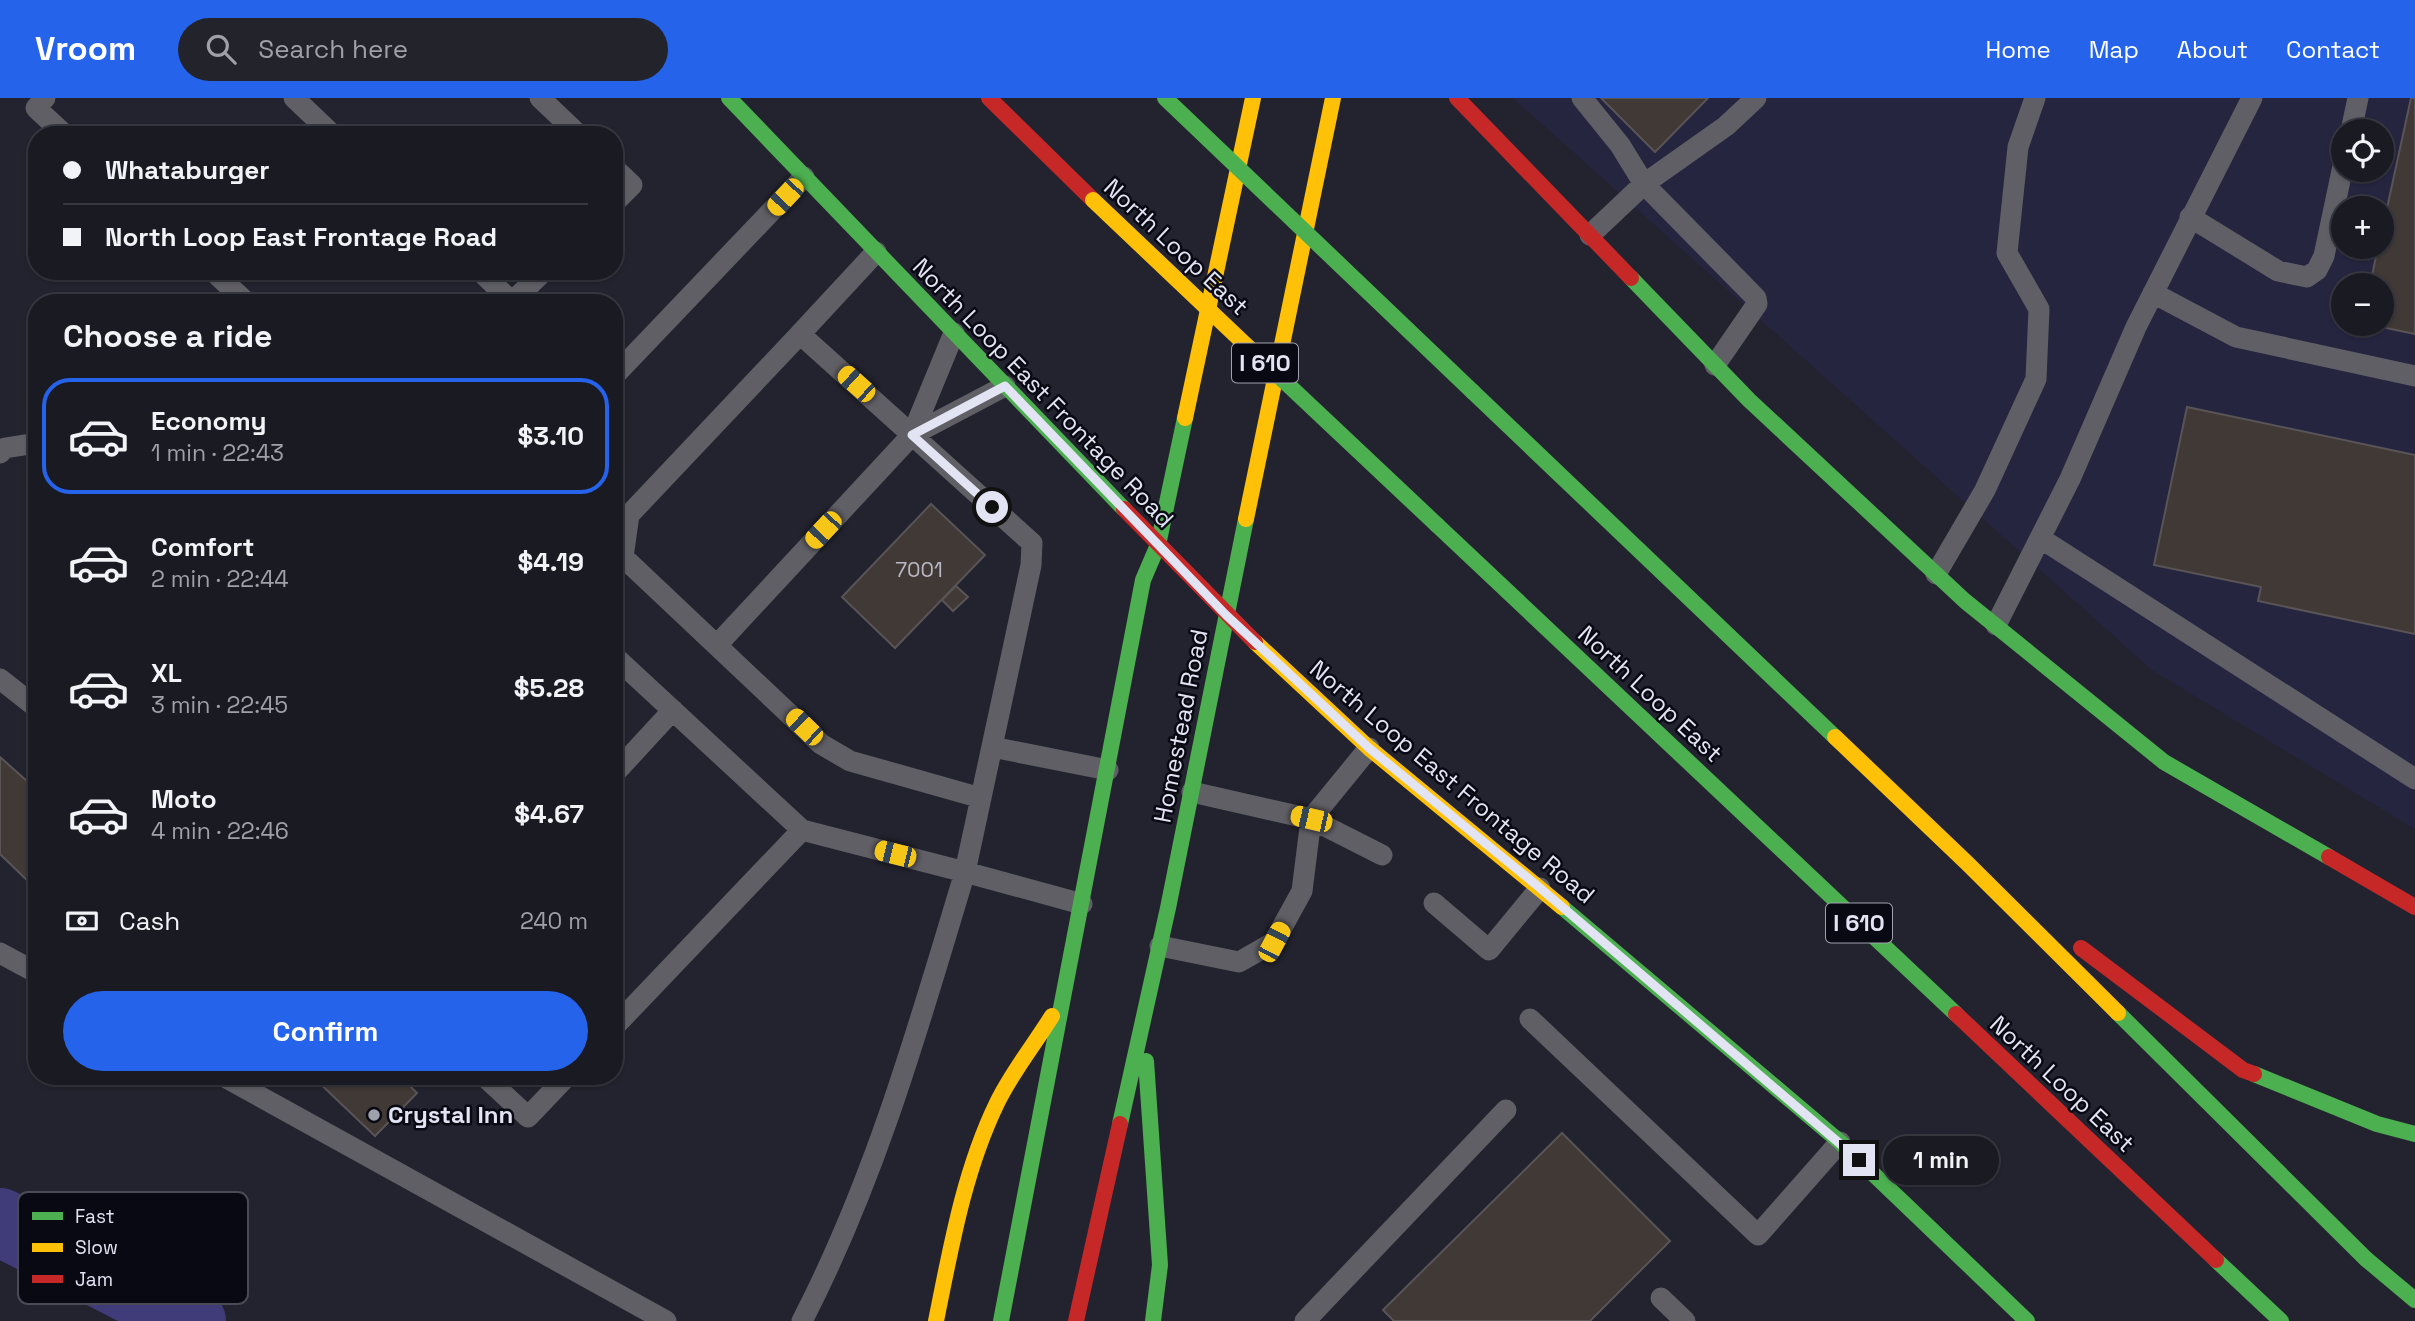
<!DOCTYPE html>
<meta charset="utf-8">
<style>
body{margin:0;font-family:"Space Grotesk",sans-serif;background:#23232b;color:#f1f3f6;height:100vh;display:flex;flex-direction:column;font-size:26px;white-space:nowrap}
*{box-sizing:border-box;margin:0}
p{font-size:23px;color:#9fa1a6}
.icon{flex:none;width:38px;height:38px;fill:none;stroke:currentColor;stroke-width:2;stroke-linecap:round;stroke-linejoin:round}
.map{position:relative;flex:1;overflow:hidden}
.panel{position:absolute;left:28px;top:196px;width:595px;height:791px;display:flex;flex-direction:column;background:#1a1a23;border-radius:28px;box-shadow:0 2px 5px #0004,0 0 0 2px #383841}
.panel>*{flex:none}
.hud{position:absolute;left:28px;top:28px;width:595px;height:154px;border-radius:28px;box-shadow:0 2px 5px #0004,0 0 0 2px #383841;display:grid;align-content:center;height:154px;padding:0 35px;background:#1a1a23}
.fabs{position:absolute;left:2331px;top:21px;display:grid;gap:14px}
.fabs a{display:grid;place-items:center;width:63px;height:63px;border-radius:50%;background:#1a1a23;box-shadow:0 2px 5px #0004,0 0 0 2px #383841;font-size:35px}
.end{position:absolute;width:32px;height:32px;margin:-16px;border:9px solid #e2e3f3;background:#111;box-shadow:0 0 0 4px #111}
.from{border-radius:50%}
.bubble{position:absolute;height:49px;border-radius:24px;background:#1a1a23;box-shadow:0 2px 5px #0004,0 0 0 2px #383841;font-size:23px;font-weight:800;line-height:49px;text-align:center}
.car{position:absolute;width:21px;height:42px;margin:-21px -10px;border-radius:9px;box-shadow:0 0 5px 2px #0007;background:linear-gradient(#f5c518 24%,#345 0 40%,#f5c518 0 76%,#345 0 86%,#f5c518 0)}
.hud b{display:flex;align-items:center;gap:24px;height:66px;font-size:26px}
.hud b+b{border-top:2px solid #383841}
.hud i{width:18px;height:18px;background:#f1f3f6}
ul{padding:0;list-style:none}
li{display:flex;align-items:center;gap:21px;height:116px;margin:0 14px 10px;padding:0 21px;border:4px solid transparent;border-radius:28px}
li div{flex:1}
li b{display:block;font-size:26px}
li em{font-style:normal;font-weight:800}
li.current{border-color:#2563eb}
li>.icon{width:63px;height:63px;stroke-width:1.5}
h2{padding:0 35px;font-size:32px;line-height:84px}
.pay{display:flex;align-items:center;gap:18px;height:77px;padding:0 35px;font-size:26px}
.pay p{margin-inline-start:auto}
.primary-button{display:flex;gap:14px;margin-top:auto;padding:14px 35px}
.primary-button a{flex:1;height:80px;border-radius:42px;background:#2563eb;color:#fff;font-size:28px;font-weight:800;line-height:80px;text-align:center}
header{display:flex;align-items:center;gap:42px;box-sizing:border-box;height:98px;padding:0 35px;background:#2563eb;color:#fff}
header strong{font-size:33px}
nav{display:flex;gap:38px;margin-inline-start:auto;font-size:24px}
.search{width:490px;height:63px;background:#23232b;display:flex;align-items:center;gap:18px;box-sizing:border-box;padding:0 24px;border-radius:38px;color:#9fa1a6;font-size:26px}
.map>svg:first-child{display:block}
.built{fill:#262540;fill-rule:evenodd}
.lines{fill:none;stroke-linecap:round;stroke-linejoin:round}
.river{stroke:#403b79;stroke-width:68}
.building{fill:#403935;stroke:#595456;stroke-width:2}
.lane{stroke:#5f5f65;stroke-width:21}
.fast{stroke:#4caf50;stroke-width:16}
.slow{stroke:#ffc107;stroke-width:16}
.jam{stroke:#c62828;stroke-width:16}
.fast-bridge{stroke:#4caf50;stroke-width:16}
.slow-bridge{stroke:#ffc107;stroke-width:16}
.route{stroke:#e2e3f3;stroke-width:9}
.poi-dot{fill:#9fa0ae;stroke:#090913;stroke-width:2.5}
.labels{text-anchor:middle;stroke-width:5;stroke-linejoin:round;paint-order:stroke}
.number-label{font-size:21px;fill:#bab8c4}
.shield{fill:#090913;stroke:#a1a2b0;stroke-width:2}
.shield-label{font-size:23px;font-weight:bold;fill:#e2e3f3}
.street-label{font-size:24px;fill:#e2e3f3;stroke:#090913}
.poi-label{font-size:24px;font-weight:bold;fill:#e2e3f3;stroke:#090913;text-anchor:start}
.key{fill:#090913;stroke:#4a4a56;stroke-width:2}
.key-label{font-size:19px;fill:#e2e3f3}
</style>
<header>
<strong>Vroom</strong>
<div class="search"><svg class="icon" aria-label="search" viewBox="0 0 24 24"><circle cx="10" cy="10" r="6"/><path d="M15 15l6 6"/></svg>Search here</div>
<nav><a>Home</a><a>Map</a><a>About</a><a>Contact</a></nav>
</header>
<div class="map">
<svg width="2415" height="1223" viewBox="0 0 2415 1223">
<rect width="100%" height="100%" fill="#23232f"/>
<path class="built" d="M1513 0H2415V731L2152 572ZM2343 33H2382V72H2343ZM2343 110H2382V149H2343ZM2343 187H2382V226H2343Z"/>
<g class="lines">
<path class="river" d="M0 1124 192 1223"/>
</g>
<path class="building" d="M1601 0H1708L1655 54Z
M2411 0H2415V236L2367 226H2382V187H2370L2378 149H2382V133Z
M2187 309 2415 357V536L2258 503 2261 489 2154 467Z
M931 406 985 457 895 550 842 499Z
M956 488 968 499 953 513 942 502Z
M0 659 37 692V792L0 756Z
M312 978H400L417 995 375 1038Z
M1562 1035 1670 1143 1590 1223H1394L1383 1212Z"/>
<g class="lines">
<path class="lane" d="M45 0 36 10 65 37
M294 0 333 37
M540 0 579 37
M1582 0 1620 47 1644 86 1756 200 1757 206 1715 267
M2351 33 2358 0
M614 70 632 87 614 105
M2190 119 2278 173 2307 179 2317 172 2324 158 2343 68
M1590 137 1644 86 1726 28 1756 0
M213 173 247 205
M480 173 513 205
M2153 195 2236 239 2415 278
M511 205 544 173
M800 236 876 154
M614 278 804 79
M912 337 954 235
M0 355 5 350 37 345
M2040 440 2415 681
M1936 476 1985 392 2036 281 2039 211 2007 155 2018 49 2035 0
M1996 527 2070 381 2136 229 2252 0
M717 547 912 337 1005 288
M614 558 802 732 965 774 1031 467 1032 445 800 236 629 417 623 459 821 646 850 663 981 700
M0 581 37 610
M992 649 1108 672
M614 676 673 612
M1192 694 1311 721 1382 757
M1434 805 1489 852 1540 790
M1160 848 1239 864 1274 844 1302 793 1311 721 1369 650
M0 855 37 875
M1530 921 1758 1137 1840 1044
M614 929 802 732
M223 978 666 1223
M484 978 528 1019 567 978
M1661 1200 1685 1223
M802 1223C876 1080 919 927 965 774L1082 806
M1305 1223 1506 1012"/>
<path class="fast" d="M729 0 1124 411
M1631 180 1749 302 1965 503 2164 664 2329 759
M1473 294 1835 639
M1437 427 1956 916
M1562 809 1840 1044 2027 1223
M2118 915 2366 1161 2415 1202
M1146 963 1160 1167 1153 1223
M2254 976 2377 1026 2415 1036
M1120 1026 1168 810 1246 421
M2216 1162 2281 1223
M1001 1223 1143 482 1158 447 1185 320"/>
<path class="slow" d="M1185 320 1253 0
M1246 421 1333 0
M1255 544 1369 650 1562 809
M1835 639 1967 765 2118 915
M936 1223C951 1149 964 1073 997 1005 1012 974 1034 947 1052 918"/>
<path class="jam" d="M989 0 1093 102
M1457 0 1631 180
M1124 411 1255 544
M2329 759 2415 809
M2081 850 2243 972 2254 976
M1956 916 2216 1162
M1076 1223 1120 1026"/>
<path class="fast-bridge" d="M1165 0 1473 294
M1249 250 1437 427"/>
<path class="slow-bridge" d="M1093 102 1249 250"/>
</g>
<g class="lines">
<path class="route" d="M992 409 912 337 1005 288 1226 517 1369 650 1540 790 1859 1062"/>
</g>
<circle class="poi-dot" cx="374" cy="1017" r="7"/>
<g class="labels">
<g class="number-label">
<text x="919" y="479">7001</text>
</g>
<g class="shield">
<rect x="1232" y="245.5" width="66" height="39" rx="5"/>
<rect x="1826" y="805.5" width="66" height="39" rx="5"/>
</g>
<g class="shield-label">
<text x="1265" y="273">I 610</text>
<text x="1859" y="833">I 610</text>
</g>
<g class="street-label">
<text transform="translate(1176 149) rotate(43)" y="8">North Loop East</text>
<text transform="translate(1043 295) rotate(46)" y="8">North Loop East Frontage Road</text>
<text transform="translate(1650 596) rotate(43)" y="8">North Loop East</text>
<text transform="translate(1181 628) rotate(-79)" y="8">Homestead Road</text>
<text transform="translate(1452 684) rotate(40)" y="8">North Loop East Frontage Road</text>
<text transform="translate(2062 986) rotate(43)" y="8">North Loop East</text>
</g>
<g class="poi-label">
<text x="388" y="1025">Crystal Inn</text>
</g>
</g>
<rect x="18" y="1094" width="230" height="112" rx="10" class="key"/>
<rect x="32" y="1114" width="31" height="8" fill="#4caf50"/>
<rect x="32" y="1145" width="31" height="9" fill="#ffc107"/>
<rect x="32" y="1177" width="31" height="8" fill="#c62828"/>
<g class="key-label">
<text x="75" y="1125">Fast</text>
<text x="75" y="1156">Slow</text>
<text x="75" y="1188">Jam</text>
</g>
</svg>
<div class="fabs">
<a><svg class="icon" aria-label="locate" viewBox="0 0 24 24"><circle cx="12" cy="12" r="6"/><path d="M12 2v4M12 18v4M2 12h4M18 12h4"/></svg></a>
<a>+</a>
<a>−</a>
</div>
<i class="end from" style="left:992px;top:409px"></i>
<i class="end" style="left:1859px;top:1062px"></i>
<div class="bubble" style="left:1883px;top:1038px;width:116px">1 min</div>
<i class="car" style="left:785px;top:99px;rotate:223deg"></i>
<i class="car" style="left:856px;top:286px;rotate:312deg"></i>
<i class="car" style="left:823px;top:432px;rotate:223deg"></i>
<i class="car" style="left:804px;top:629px;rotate:314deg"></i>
<i class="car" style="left:1311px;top:721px;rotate:283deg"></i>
<i class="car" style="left:895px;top:756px;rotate:284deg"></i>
<i class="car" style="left:1274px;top:844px;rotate:28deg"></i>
<div class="hud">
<b><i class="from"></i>Whataburger</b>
<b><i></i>North Loop East Frontage Road</b>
</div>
<section class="panel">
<h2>Choose a ride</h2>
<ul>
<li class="current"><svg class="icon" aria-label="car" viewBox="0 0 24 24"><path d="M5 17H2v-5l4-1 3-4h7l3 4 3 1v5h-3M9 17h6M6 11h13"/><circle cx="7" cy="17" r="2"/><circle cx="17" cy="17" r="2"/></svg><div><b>Economy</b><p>1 min · 22:43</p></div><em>$3.10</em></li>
<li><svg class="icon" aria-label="car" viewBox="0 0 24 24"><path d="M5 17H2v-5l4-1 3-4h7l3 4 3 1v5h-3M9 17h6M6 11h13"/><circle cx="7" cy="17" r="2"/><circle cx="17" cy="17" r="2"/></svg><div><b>Comfort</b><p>2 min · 22:44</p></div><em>$4.19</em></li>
<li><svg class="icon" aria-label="car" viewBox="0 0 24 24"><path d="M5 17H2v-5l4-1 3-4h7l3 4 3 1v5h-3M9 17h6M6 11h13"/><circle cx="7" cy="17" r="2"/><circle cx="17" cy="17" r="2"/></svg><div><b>XL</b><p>3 min · 22:45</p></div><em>$5.28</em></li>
<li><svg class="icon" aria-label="car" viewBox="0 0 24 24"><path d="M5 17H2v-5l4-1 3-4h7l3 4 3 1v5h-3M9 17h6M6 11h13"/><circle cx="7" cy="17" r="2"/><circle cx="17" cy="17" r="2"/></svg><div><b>Moto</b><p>4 min · 22:46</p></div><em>$4.67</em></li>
</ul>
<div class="pay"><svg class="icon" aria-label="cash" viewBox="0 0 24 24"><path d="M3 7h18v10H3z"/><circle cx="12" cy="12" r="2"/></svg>Cash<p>240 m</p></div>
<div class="primary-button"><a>Confirm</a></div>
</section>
</div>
